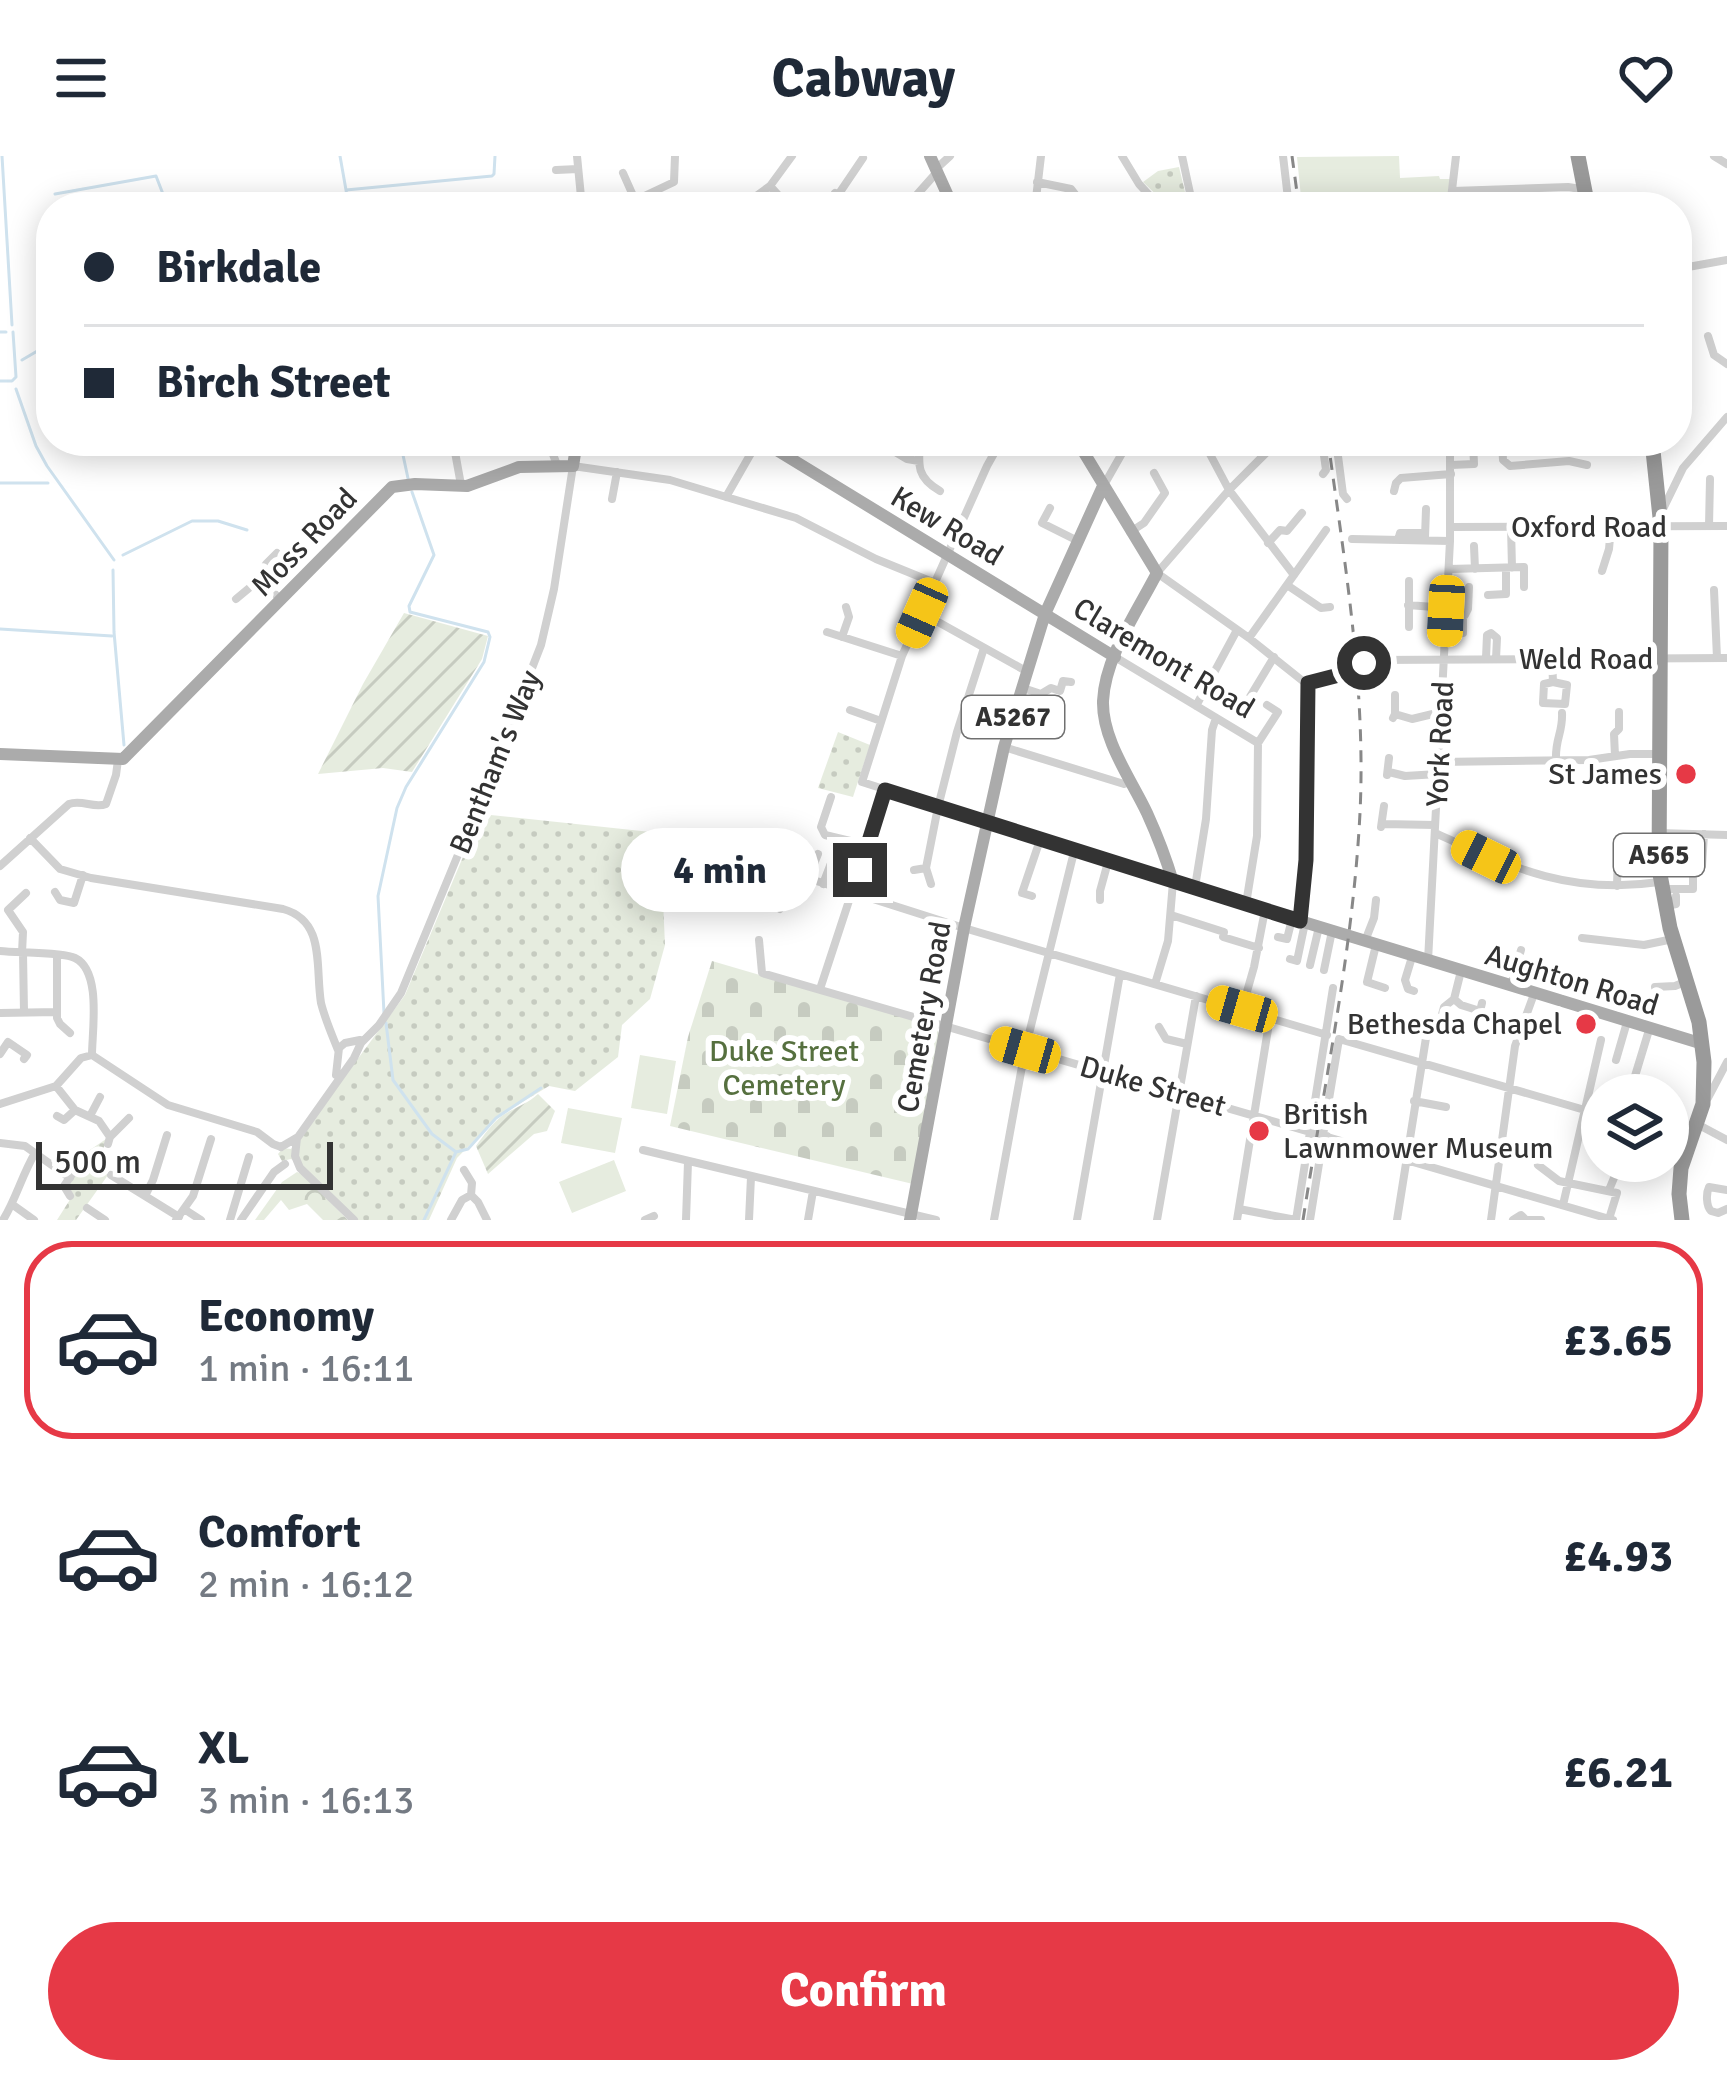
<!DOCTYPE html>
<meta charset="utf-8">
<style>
body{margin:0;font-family:Signika,sans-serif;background:#f6f6f7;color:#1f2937;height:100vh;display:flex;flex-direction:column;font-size:45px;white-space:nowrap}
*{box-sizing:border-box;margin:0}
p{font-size:39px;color:#747a83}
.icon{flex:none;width:66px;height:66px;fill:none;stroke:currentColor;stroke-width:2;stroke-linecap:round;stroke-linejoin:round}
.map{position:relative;height:1064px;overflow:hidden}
.sheet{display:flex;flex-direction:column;background:#fff;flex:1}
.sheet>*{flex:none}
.banner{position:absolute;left:36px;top:36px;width:1656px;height:264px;border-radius:48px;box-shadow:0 6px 30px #0003;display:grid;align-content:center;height:264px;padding:0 48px;background:#fff}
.controls{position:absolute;left:1581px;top:918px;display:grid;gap:24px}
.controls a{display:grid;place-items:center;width:108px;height:108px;border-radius:50%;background:#fff;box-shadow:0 6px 30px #0003;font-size:60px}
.scale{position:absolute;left:36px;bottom:30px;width:297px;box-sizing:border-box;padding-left:12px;border:6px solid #333;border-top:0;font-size:33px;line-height:42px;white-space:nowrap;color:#333;-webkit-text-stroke:9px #fff;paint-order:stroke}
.end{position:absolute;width:54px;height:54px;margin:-27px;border:15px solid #333;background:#fff;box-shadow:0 0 0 6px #fff}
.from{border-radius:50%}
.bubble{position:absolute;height:84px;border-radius:42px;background:#fff;box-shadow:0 6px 30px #0003;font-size:39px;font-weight:800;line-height:84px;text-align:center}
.car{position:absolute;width:36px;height:72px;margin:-36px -18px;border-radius:15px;box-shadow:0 0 9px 3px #0007;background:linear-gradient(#f5c518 24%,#345 0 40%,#f5c518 0 76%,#345 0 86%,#f5c518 0)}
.banner b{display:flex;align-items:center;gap:42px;height:114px;font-size:45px}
.banner b+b{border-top:3px solid #e0e1e3}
.banner i{width:30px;height:30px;background:#1f2937}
ul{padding:21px 0 0;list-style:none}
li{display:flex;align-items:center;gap:36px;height:198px;margin:0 24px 18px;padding:0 24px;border:6px solid transparent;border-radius:48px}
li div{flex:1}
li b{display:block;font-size:45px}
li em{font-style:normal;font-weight:800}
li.current{border-color:#e63946}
li>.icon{width:108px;height:108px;stroke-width:1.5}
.button{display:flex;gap:24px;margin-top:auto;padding:24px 48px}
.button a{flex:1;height:138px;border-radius:72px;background:#e63946;color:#fff;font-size:48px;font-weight:800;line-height:138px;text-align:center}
header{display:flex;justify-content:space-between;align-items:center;height:156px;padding:0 48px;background:#fff;font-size:54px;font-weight:800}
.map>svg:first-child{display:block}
.grass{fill:url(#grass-dots)}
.forest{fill:url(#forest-crowns)}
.cemetery{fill:url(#cemetery-stones)}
.garden{fill:url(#garden-furrows)}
.pitch{fill:#e6ecdf}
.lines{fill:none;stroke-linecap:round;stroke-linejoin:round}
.stream{stroke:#cfe2ee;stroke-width:3}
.minor{stroke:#d0d0d0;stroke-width:8}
.major{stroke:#ababab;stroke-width:12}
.highway{stroke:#9a9a9a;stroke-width:15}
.rail{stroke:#888;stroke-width:3;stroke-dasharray:12 9;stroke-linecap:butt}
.route{stroke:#333;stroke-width:15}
.poi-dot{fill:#e63946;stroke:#fff;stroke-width:4.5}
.labels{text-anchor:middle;stroke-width:12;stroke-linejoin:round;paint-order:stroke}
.shield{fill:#fff;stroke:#707070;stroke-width:3}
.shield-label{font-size:27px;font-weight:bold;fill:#333}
.street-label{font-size:30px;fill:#333;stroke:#fff}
.poi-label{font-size:30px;fill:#333;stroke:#fff;text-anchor:end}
.park-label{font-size:30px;fill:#56703f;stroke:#fff}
</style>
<header><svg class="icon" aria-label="menu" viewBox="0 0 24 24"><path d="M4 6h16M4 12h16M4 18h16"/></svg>Cabway<svg class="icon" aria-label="heart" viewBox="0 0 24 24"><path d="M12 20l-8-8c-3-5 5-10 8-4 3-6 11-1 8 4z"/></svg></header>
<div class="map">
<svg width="1727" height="1064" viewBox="0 0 1727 1064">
<defs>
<pattern id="grass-dots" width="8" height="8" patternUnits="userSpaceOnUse" patternTransform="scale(3)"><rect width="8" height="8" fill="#e6ecdf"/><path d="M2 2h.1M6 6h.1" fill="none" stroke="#c6cbc0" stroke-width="1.8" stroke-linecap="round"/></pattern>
<pattern id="forest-crowns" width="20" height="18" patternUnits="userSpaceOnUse" patternTransform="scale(3)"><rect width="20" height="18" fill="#e6ecdf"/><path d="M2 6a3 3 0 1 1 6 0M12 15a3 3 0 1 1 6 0" fill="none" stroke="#c6cbc0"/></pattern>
<pattern id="cemetery-stones" width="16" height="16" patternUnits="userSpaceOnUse" patternTransform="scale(3)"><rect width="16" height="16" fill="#e6ecdf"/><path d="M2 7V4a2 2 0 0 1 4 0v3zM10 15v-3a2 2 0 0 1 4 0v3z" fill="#c6cbc0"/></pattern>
<pattern id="garden-furrows" width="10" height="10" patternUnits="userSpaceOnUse" patternTransform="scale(3)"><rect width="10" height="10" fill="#e6ecdf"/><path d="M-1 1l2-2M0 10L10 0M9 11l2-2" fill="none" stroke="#c6cbc0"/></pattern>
</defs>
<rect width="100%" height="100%" fill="#fff"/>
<path class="grass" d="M1179 11 1185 36 1167 49 1143 26 1158 15Z
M838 576 870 589 853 641 818 632Z
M481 658 660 677 665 789 650 843 622 869 618 901 575 935 549 930 496 962 457 1002 429 1064H358L297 1006 291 1003 282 1005 278 998 283 992 291 993 405 839Z
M106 983 99 1010 108 1019 76 1064H57L71 1042 65 1033 83 1005 84 998Z"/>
<path class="forest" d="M297 1016 302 1018 348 1064H323L307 1048 289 1054 281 1044 264 1064H255L282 1026Z"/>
<path class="cemetery" d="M712 805 934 870 941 880 913 1028 670 970 688 881Z"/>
<path class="garden" d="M404 457 488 480 482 503 412 616 383 612 318 618 363 528Z
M538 938 555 955 547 975 534 978 488 1018 476 990C484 979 492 967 503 959 516 951 527 948 538 938Z"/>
<path class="pitch" d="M1399 0 1400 22 1439 20 1440 23H1450L1448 37 1400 41V51H1302L1297 1Z
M640 899 676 905 667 958 631 952Z
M568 952 622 962 615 997 561 987Z
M614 1004 626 1035 572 1057 559 1026Z"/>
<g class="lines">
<path class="stream" d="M2 0 12 169
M340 0 349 51
M346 34 492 20 494 18 495 0
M55 38 156 20 168 51
M0 176H6
M22 204 51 187
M0 225H12L16 221 13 176
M16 233 36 290 47 310 114 404
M182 285 199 292 206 285
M400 285 409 327
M0 327H48
M123 399 192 365H218L247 374
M113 414 114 476 124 589
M0 473 112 480
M384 857 378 740 397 652 406 631 484 506 490 481 488 476 410 456 409 450 434 399 412 336
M386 867 393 924 432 978 456 996
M424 1064 456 996 468 993 496 962 541 932"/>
<path class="minor" d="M577 0 582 51
M1122 0 1139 28 1160 51
M1182 0 1193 51
M1283 0 1289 51
M1714 0 1727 8
M937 12 950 0
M556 14 578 13
M623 17 635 44
M1037 26 1071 33 1085 51
M770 30 789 51
M1453 35 1568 31 1581 33
M835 37 853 51
M838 39 863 2
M621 51 674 26 675 0
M741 51 770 30 792 0
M906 51 937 16
M1035 51 1041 0
M1223 51 1288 42
M1450 51 1456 0
M1677 113 1727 104
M1708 180 1714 199 1727 208
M453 285 461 329
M548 285 557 309
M877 285 907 303 919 305
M920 285C918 310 917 322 940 335
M1001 285 987 310 902 500 862 626 1173 726 1168 785 1155 828
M1203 285 1229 334 1294 419
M1278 285 1229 334 1157 417 1249 482 1304 526 1321 525 1373 504 1727 502
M1322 285 1326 314 1323 318
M1336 285 1343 338 1347 343
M1502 285 1503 304 1510 310 1569 305 1587 309
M1451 309 1474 308 1473 286
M1104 329 1129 285
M1394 335 1396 327 1401 322 1451 318
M726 341 758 285
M612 343 617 316
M1050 352 1042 367 1078 385
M1663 353 1683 312 1727 261
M1709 370 1710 323
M1451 371 1727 370
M1511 371 1512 412
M1130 376 1144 367 1165 337 1154 317
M1425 381 1426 353
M1352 383 1450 385
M1398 384 1400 377H1425
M1268 387 1280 374 1287 375 1302 357
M1474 390 1475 413
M277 397 266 408 260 423 280 443
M1449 413 1524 411V431
M1602 415 1609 393 1611 371
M1409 425V471
M1287 429 1321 452 1330 451
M1714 434 1717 502
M1488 439 1506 438V412
M236 443 260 423
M1408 449 1446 452
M1446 455 1463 457V477
M922 457 1026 515
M1465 459 1468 453 1469 431
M827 476 902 500
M842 481 849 461 846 451
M1249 482 1326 374
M1115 501 1258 587
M1486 502 1487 479 1491 477 1497 482 1496 503
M1552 503 1553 526 1567 529 1565 548 1543 547 1544 528 1553 526
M1023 532 1041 538 1051 532 1060 535 1063 525 1071 526
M1248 544 1274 501
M1196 550 1237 474
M850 554 881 565
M1395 558 1412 563 1441 556
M1393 562 1395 558V539
M1258 587 1278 556 1267 549
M1004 591 1124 628 1130 626
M1615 600 1614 578 1619 573V556
M1556 604C1555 582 1563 577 1562 557
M1439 606 1589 604 1630 598H1659
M1389 616 1405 620 1438 618
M1387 619 1389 602
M831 641 821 671 825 679 867 689
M1383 668 1435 669
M1381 671 1384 650
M1435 677C1513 712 1571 739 1659 726
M1658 677 1727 679
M30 682 60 713 91 722 283 753C326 765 315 810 321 847 325 863 332 879 338 894
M0 710 69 648C82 643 94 653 106 648L116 619 118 604
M782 714 964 772 1327 879
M914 714 926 712
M808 723 818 698
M823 728 838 689
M931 728 926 712 938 651 957 576 984 492
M1617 730 1618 696
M1195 731 1206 663 1212 574 1216 562
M1662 733H1693V711L1702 710 1704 678
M55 736 60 744 74 747 83 719
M1032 740 1022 737 1040 684
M1100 744V735L1108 706
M1246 748 1257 680 1258 587
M1667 750 1676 748V740
M780 753 800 721
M1171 759 1224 776 1223 781 1259 792
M1300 765 1307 704 1308 527
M1278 781 1287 783 1292 763
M1582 782 1644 789 1673 783
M759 784 762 817 1613 1064
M1365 785 1374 762 1376 744
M1376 789 1367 826 1385 832
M0 795C17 797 62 796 75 802 102 815 92 875 92 899
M22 797 23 776 8 754 26 737
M23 797 24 856
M57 800V862L60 868 70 877
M1412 801 1405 824 1408 833 1414 835
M1290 803 1297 805 1305 767
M1428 805 1450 385V285
M1310 809 1319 771
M1324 814 1332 775
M1461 815 1454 843 1461 849 1480 855 1482 847
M1511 829 1521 794
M1655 831 1675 830 1685 826
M820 833 885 635
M1242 853 1254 811 1265 754
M0 857 57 856
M1441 862 1444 851 1454 843
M1159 871 1166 883 1187 888
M0 898 8 886 27 899 24 903
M92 899 168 949 257 976 273 988 281 991
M1616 904 1627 866
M336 919 339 892 345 887 360 884
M1635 920 1649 874
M56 930 75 954 99 965 110 981 108 988
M1647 939 1652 926
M1708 942 1727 906
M1414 945 1446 951
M0 948 56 930 81 902 92 899
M57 960 64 964 75 954
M90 960 100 941
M1697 968 1727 984
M1323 979 1339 883 1602 959
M110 981 129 962
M297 982 295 1000 300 1012 354 1064
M0 987 25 990 70 1022
M281 991 298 981 354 902 361 887 379 869 401 837 481 643 541 489 554 433 573 310 670 324 796 362 876 403 935 427
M643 994 936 1064
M1538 1009 1559 1025 1617 1037 1609 1063
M111 1019 179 1061
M1609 1034 1621 1005
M1727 1034 1709 1031C1706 1037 1706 1050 1711 1055L1718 1057 1727 1053
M471 1039 478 1046 487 1064
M70 1040 64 1030 81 1005
M145 1040 153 1024 167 979
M13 1049 34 1064
M1563 1049 1601 884
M87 1052 105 1064
M184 1053 201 1064
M1239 1053 1296 1064
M3 1064C16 1043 22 1019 35 997
M176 1064 193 1040 211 983
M230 1064 249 1001
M241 1064 274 1016 285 1008
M451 1064 462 1044 471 1039 472 1027 464 1014
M645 1064 654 1060
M686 1064 688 1006
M749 1064 751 1021
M808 1064 813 1035
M994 1064 1025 894 1074 696
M1077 1064 1120 818
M1157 1064 1196 840
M1237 1064 1270 861
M1296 1064 1333 832
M1310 1064 1321 995 1327 980
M1397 1064 1429 863
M1491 1064 1515 890 1534 838
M1513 1064 1521 1059 1526 1064H1541"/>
<path class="major" d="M930 0 953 51
M762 285 1115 501
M1077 285 1157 417C1137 456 1105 501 1103 545 1102 584 1131 623 1147 657 1157 679 1166 702 1173 726L1703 888
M0 598 123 603 392 331 415 328 467 330 519 311 573 310 577 285
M910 1064 964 772 1004 591 1045 458 1103 330"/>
<path class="highway" d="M1578 0 1588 51
M1652 285 1661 371 1659 713 1670 772 1699 866 1704 906 1703 948 1681 1012 1679 1038 1682 1064"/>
<path class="rail" d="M1292 0 1299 51
M1303 1064C1324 929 1353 794 1360 657 1366 532 1345 409 1328 285"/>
</g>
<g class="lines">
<path class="route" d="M860 714 885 634 1300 765 1306 704 1308 527 1339 519 1364 507"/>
</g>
<g class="poi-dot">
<circle cx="1686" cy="618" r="12"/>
<circle cx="1586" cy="868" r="12"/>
<circle cx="1259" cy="975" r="12"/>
</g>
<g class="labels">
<g class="shield">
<rect x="962" y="540" width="102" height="42" rx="9"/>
<rect x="1614" y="678" width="90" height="42" rx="9"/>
</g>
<g class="shield-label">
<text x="1013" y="570">A5267</text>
<text x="1659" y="708">A565</text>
</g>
<g class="street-label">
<text transform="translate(947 370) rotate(31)" y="10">Kew Road</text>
<text x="1589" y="381">Oxford Road</text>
<text transform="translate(304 386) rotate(-46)" y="10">Moss Road</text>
<text transform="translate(1164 502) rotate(31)" y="10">Claremont Road</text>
<text x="1586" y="513">Weld Road</text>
<text transform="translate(1440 588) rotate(-87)" y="10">York Road</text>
<text transform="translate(495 606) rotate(-68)" y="10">Bentham's Way</text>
<text transform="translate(1572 824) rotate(17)" y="10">Aughton Road</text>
<text transform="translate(924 861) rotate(-80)" y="10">Cemetery Road</text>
<text transform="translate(1153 930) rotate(16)" y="10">Duke Street</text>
</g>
<g class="poi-label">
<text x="1662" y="628">St James</text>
<text x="1562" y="878">Bethesda Chapel</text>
<text x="1283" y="968" text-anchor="start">British<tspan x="1283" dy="34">Lawnmower Museum</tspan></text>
</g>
<g class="park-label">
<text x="784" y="905">Duke Street<tspan x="784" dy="34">Cemetery</tspan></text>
</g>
</g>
</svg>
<div class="controls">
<a><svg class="icon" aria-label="layers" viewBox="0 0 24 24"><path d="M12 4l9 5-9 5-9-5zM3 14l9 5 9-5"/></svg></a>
</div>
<div class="scale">500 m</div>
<i class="end from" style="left:1364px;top:507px"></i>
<i class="end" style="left:860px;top:714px"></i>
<div class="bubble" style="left:621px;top:672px;width:198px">4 min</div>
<i class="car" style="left:1446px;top:455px;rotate:183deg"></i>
<i class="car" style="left:922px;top:457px;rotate:204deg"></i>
<i class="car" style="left:1486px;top:701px;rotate:296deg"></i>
<i class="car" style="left:1242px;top:853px;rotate:286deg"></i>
<i class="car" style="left:1025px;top:894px;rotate:286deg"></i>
<div class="banner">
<b><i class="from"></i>Birkdale</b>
<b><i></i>Birch Street</b>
</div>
</div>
<section class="sheet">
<ul>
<li class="current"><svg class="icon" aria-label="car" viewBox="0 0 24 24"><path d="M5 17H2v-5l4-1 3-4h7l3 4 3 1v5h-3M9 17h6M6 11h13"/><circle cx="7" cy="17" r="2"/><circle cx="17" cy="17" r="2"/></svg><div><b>Economy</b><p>1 min · 16:11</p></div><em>£3.65</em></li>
<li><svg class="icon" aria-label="car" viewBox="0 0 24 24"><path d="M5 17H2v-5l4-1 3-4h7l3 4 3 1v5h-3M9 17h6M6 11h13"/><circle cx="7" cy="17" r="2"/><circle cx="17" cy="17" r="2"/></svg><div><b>Comfort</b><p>2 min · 16:12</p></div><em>£4.93</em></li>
<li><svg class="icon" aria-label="car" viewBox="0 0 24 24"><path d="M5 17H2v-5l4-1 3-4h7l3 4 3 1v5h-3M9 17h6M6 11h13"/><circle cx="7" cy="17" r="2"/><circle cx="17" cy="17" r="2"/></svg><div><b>XL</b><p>3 min · 16:13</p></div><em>£6.21</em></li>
</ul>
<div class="button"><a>Confirm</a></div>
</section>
